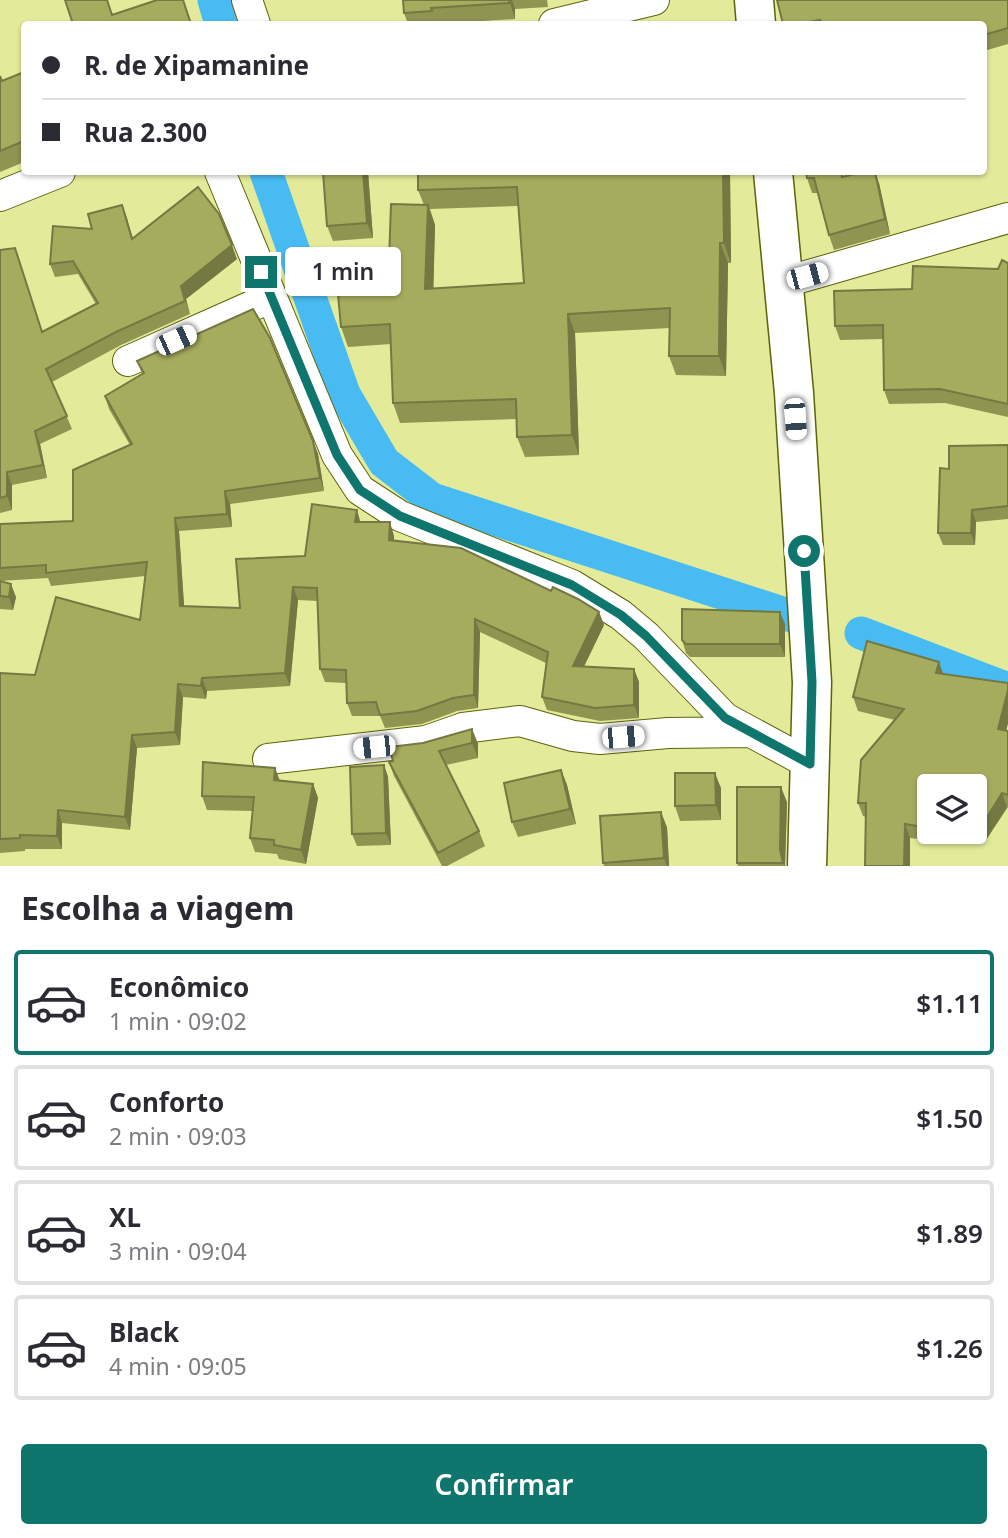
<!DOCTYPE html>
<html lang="pt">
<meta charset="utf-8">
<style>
body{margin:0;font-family:"Noto Sans",sans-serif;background:#f2f2f3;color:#2b2b33;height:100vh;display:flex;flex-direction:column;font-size:26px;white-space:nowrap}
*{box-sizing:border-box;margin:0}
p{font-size:23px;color:#7c7c81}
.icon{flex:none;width:38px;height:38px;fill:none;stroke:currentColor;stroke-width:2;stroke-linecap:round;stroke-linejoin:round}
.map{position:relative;height:866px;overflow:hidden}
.drawer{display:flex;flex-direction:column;background:#fff;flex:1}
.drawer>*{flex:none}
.banner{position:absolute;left:21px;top:21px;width:966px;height:154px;border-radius:7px;box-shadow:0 2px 5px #0004;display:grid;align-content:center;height:154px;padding:0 21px;background:#fff}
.buttons{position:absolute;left:917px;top:774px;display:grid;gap:14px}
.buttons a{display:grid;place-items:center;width:70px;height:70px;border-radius:7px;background:#fff;box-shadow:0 2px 5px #0004;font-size:35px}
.end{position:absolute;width:32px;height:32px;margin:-16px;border:9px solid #0f766e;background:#fff;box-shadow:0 0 0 4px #fff}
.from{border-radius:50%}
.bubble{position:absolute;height:49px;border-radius:7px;background:#fff;box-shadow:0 2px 5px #0004;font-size:23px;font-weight:600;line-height:49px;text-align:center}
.car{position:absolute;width:21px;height:42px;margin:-21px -10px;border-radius:9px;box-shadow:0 0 5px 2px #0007;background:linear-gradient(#fff 24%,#345 0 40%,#fff 0 76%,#345 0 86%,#fff 0)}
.banner b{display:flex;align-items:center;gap:24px;height:66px;font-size:26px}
.banner b+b{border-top:2px solid #e1e1e2}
.banner i{width:18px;height:18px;background:#2b2b33}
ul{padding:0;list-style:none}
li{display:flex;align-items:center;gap:21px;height:105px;margin:0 14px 10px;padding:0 7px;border:4px solid #e1e1e2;border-radius:7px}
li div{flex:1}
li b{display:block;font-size:26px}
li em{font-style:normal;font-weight:600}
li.selected{border-color:#0f766e}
li>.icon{width:63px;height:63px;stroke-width:1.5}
h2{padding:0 21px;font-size:32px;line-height:84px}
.button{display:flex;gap:14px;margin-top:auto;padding:14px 21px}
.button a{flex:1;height:80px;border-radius:7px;background:#0f766e;color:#fff;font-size:28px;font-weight:600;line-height:80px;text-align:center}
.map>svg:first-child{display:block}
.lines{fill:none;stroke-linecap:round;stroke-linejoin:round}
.canal{stroke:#48bcf2;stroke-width:33}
.street-casing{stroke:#5e6209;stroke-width:32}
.secondary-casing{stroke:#5e6209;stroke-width:41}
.street{stroke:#fff;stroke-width:30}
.secondary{stroke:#fff;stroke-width:38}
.wall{fill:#8f9451;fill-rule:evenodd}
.shaded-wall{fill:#747842}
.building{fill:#a6ac5e;stroke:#747842;stroke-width:2}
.route{stroke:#0f766e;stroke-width:9}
</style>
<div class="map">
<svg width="1008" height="866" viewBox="0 0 1008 866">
<rect width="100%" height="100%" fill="#e3eb9a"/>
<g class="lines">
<path class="canal" d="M214 0 221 24
M266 172 344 394 384 462 432 499 804 620
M861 633 1008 689"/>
<defs>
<path id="street" d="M247 0 255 24
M554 24 654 0
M220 172 337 455 360 490 400 516 572 585 621 615 646 636 725 718 810 764
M0 196 60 172
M785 282 1008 218
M128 361 272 297
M268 759 426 741 463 728 520 721 573 736 600 739 668 733 749 732"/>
<path id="secondary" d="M754 0 756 24
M773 172 794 393 812 682 807 866"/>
</defs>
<use href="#street" class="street-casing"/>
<use href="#secondary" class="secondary-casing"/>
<use href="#street" class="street"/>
<use href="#secondary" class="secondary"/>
</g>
<path class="wall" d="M403 0H547L548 7 515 9V19L437 24H408L404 13Z
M777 0H1008V44L984 51V24H783Z
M24 72V162L0 172V76L2 81Z
M368 172 373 238 333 241 327 226Z
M730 172 731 263H728L726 376 676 375 669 356 670 328 575 333 579 455 525 457 517 437V419L400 423 393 403 391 344 348 347 341 327 388 291 424 205 418 190ZM518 206 524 283 433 288 435 225 430 209Z
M845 176 879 183 890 234 834 250 829 235 817 193H812L807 178Z
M122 205 133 238 237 259 186 299 190 314 121 345 52 382 72 429 40 444 47 478 12 485V510L0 513V250L42 332 96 304 78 274 55 277 50 264 92 229Z
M1008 263V417L945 403 889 404 884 390 883 339 840 340 835 326 912 289 998 269Z
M137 361 313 441 318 454 324 491 230 504 232 527 179 531 184 606 240 608 305 556 361 522 394 536V540L551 591 599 612 604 625 584 667 634 669 639 682V718L600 721 547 710 542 697 546 663 480 632 478 708 457 711 422 724 385 728 380 716H352L347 703 346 683 325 682 320 669 318 601 298 600 290 686 207 691 206 699 183 697 180 745 137 748 130 830 62 823V849H25V851L0 853V673L35 675 140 620 145 576 51 586 48 578 0 581V524L73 521 130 445 109 409 105 396 142 374Z
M1008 445V519L976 522 975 545H943L938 533 949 469Z
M0 581 16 597 13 610 0 609Z
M785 624V657H690L686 653 682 640Z
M944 674 1008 683V723L1006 731H1008V807L986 840 972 831H975V786H929V831H944L943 842 910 838 866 817 863 816 858 803 895 720 858 711 853 697Z
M472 729 478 744V758L446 765 479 831 485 846 447 866H442L394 776 389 762 393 761 423 743Z
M384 765 388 777 391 845 357 846 352 834Z
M275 768 280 781 313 784 318 798 306 864 279 859 277 854 255 852 250 838 253 811 207 810 202 796Z
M561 770 567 785 576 824 518 837 512 822Z
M721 788V820L680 821 675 806Z
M787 802 785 866H738L737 863Z
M667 827 669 866H604L603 863Z"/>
<path class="shaded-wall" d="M509 0H512L515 9V19Z
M363 172H368L373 238 367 223Z
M723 172H730L731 263 724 243Z
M875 172 879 183 890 234 885 219Z
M122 205 127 218 136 253 132 239Z
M428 205 435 225 433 308 425 289Z
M720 243 728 263 726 376 719 356Z
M232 245 237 259 186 299 190 314 181 286Z
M568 314 575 333 579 455 572 435Z
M35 431 40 444 47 478 43 465Z
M313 441 318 454 324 491 320 478Z
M7 472 12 485V510L7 496Z
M225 491 230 504 232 527 227 514Z
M357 510 361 524 355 522Z
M972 510 976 522 975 545 971 533Z
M175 518 179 531 185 619 180 606Z
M390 522 394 536V553L389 540Z
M11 584 16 597 13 610 9 597Z
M293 587 298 600 290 686 285 673Z
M599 612 604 625 577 680 573 666Z
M780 612 785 624V657L780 644Z
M475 619 480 632 478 708 474 695Z
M939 662 944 676 936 673Z
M634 669 639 682V718L634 705Z
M202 678 207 691 206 699 201 686Z
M178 684 183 697 180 745 175 732Z
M1008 690V723L1003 743 998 729Z
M472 729 478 744V758L472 743Z
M132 735 137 748 130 830 125 817Z
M384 765 388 777 391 845 386 833Z
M275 768 280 782 274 780Z
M561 770 567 785 576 824 570 809Z
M715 773 721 788V820L716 805Z
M313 784 318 798 306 864 301 850Z
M781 787 787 802 785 866H784L780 850Z
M1002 793 1007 807 986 840 981 827Z
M58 810 62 823V849L57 836Z
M661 812 667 827 669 866H667L664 858Z
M905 824 910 838V866H904Z
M939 831H944L943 842Z"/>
<path class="building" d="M65 0H107L112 15 157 0H183L191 24H73Z
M403 0H509V3L431 8 432 11 404 13Z
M777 0H1008V28L984 35V24H822L820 20 800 24H783Z
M24 72V141L0 151V76L2 81Z
M323 172H363L367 223 327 226Z
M418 172H723L724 243H720L719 356H669L670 308 568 314 572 435 517 437 516 399 393 403 390 324 341 327 338 294 388 291 391 204 428 205 425 289 524 283 517 187 418 190Z
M806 172H841L842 177 863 172H875L885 219 829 235 814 178H807Z
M198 187 219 214 232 245 181 286 185 301 116 332 46 369 67 416 35 431 43 465 7 472V496L0 498V250L15 248 42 332 98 303 73 261 50 264 53 226 92 229 88 214 122 205 132 239Z
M1002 260 1008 263V404L940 389 884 390 883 325 835 326 834 291 912 289 913 266 998 269Z
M253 309 270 338 313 441 320 478 225 491 227 514 175 518 180 606 240 608 236 559 305 556 312 504 357 510 355 522H390L389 540 461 548 551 591 553 587 578 599 599 612 573 666 634 669V705L595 708 542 697 548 652 475 619 474 695 453 698 417 711 380 715 376 702 347 703 346 670 320 669 317 588 293 587 285 673 202 678 201 686 178 684 175 732 132 735 125 817 58 810 57 836 20 835V838L0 839V673L35 675 56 597 140 620 147 562 46 573V565L0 568V524L73 521V470L132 444 105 396 144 373 137 361Z
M1008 445V506L972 510 971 533H938L940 468 949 469V446Z
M0 581 11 584 9 597 0 596Z
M682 609 780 612V644H686L682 640Z
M867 641 939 662 936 673 1008 683V690L998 729 1008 731V795L1002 793 981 827 975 823V786H929V828L905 824 904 866H865L866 803H858L861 760 904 709 853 697Z
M472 729V743L439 751 479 831 438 853 389 762 393 761 389 747 423 743Z
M203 762 275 768 274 780 313 784 301 850 274 845V840L250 838 254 797 202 796Z
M384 765 386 833 352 834 350 767Z
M561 770 570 809 512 822 504 783Z
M675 773H715L716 805 675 806Z
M737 787H781L780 850 783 863H737Z
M661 812 664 858 603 863 600 816Z"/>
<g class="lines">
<path class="route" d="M261 272 337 455 360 490 400 516 572 585 621 615 646 636 725 718 810 764 812 682 804 551"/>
</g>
</svg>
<div class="buttons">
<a><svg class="icon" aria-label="layers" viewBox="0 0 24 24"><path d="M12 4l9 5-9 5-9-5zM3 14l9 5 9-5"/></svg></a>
</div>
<i class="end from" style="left:804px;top:551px"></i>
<i class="end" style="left:261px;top:272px"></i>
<div class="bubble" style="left:285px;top:247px;width:116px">1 min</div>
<i class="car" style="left:807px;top:276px;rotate:75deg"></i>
<i class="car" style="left:176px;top:340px;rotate:66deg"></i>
<i class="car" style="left:795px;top:419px;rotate:176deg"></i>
<i class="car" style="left:623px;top:737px;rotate:85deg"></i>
<i class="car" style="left:374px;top:747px;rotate:264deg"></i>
<div class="banner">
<b><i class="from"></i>R. de Xipamanine</b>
<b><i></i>Rua 2.300</b>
</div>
</div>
<section class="drawer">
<h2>Escolha a viagem</h2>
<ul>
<li class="selected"><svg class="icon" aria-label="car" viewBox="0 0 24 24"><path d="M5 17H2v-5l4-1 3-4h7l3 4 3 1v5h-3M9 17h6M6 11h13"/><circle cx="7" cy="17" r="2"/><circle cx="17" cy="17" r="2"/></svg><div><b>Econômico</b><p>1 min · 09:02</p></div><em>$1.11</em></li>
<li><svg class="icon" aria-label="car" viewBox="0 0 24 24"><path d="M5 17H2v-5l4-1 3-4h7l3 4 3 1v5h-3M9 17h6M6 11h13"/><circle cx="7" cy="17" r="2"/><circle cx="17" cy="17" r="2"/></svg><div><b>Conforto</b><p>2 min · 09:03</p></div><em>$1.50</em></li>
<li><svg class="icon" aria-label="car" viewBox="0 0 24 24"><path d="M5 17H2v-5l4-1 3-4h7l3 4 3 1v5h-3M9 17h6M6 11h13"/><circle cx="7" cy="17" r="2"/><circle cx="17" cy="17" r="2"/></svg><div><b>XL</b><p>3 min · 09:04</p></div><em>$1.89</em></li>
<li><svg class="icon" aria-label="car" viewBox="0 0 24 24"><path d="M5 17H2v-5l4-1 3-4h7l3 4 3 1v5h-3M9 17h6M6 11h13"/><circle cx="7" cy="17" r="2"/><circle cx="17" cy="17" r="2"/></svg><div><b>Black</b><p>4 min · 09:05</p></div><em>$1.26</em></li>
</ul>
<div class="button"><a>Confirmar</a></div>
</section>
